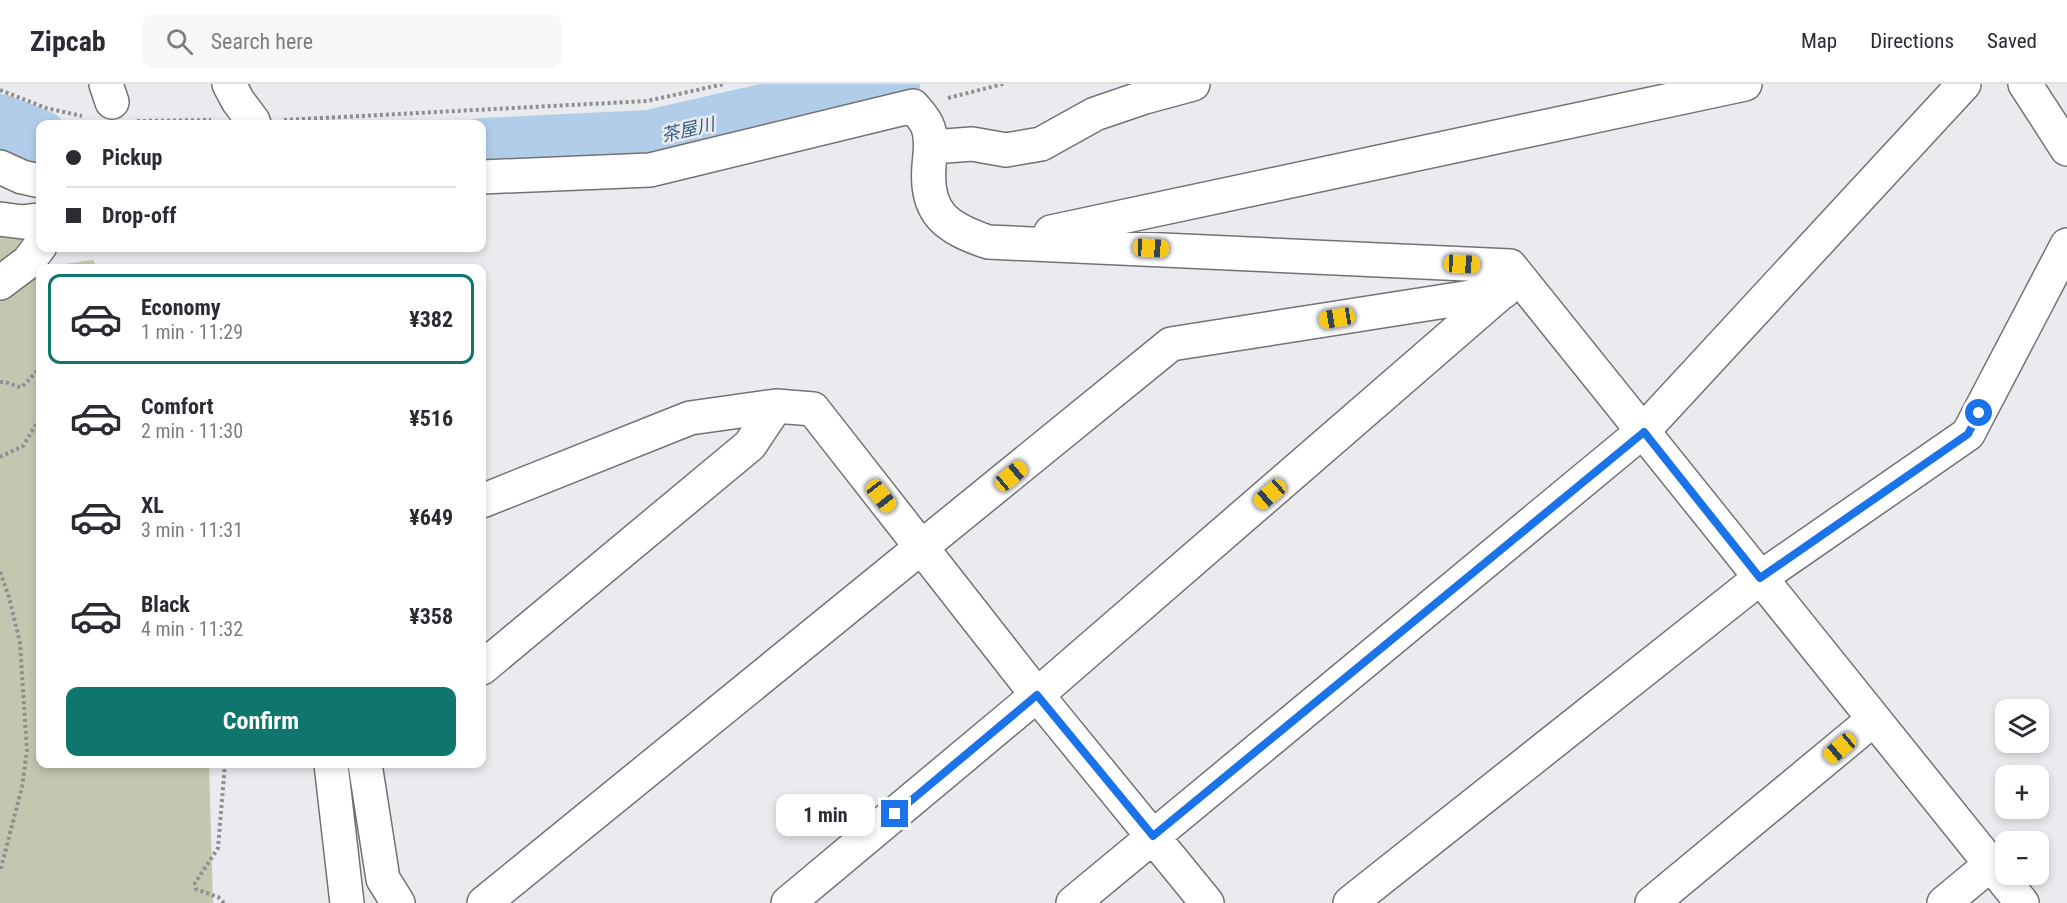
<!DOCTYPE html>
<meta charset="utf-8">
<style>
body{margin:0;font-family:"Roboto Condensed","Noto Sans JP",sans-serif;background:#f7f7f7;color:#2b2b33;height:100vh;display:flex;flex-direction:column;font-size:22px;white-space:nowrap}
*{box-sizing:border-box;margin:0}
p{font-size:20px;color:#7c7c81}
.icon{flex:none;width:33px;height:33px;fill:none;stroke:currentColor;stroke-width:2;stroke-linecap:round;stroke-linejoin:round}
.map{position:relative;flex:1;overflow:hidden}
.drawer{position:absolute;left:36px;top:180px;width:450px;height:504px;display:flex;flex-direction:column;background:#fff;border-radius:12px;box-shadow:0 3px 9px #0003}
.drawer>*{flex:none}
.banner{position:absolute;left:36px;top:36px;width:450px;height:132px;border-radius:12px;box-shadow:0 3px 9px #0003;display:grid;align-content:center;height:132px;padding:0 30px;background:#fff}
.tools{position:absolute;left:1995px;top:615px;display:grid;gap:12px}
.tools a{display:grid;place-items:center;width:54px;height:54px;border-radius:12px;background:#fff;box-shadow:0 3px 9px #0003;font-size:30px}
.end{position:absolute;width:27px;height:27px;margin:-14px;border:8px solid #1a73e8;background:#fff;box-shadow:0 0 0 3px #fff}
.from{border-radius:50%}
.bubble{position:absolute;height:42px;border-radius:12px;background:#fff;box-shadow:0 3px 9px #0003;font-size:20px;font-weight:700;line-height:42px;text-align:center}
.car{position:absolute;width:18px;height:36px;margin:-18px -9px;border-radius:8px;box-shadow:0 0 4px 2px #0007;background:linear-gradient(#f5c518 24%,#345 0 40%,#f5c518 0 76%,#345 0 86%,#f5c518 0)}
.banner b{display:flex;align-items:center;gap:21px;height:57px;font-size:22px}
.banner b+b{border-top:2px solid #e1e1e2}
.banner i{width:15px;height:15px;background:#2b2b33}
ul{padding:10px 0 0;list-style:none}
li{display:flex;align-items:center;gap:18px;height:90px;margin:0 12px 9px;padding:0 18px;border:3px solid transparent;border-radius:12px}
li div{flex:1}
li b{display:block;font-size:22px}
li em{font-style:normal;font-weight:700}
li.active{border-color:#0f766e}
li>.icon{width:54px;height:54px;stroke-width:1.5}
.cta{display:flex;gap:12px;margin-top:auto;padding:12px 30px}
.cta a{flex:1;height:69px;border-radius:12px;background:#0f766e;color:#fff;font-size:24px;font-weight:700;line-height:69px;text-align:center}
header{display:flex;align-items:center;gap:36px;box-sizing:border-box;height:84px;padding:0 30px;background:#fff;border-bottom:2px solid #e1e1e2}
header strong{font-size:28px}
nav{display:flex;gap:33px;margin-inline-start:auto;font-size:21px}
.search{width:420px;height:54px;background:#f7f7f7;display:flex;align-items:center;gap:15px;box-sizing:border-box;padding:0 21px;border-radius:12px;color:#7c7c81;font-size:22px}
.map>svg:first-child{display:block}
.green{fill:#c2c8af}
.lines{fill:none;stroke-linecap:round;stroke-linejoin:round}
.river{stroke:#b2cdea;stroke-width:58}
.street-casing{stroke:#727275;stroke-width:36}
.path{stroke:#8f8f92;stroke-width:4;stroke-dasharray:3 3;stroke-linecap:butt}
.street{stroke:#fff;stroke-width:33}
.route{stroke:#1a73e8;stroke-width:8}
.labels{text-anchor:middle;stroke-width:5;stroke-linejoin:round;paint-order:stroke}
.water-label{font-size:18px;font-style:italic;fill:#315980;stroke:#eaebee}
</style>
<header>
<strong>Zipcab</strong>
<div class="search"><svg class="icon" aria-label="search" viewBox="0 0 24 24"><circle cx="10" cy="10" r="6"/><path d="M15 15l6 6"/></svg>Search here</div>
<nav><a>Map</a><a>Directions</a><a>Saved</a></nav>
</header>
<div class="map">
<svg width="2067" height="819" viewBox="0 0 2067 819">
<rect width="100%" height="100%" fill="#eaebee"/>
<path class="green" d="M0 139 34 148 0 192Z
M93 176 98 184H40V680H209L213 819H0V218L21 186Z"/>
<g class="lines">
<path class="river" d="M0 39 40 55
M482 63 649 55 891 0"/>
<defs>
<path id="street" d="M106 0 112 18
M229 0 238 17 253 37 254 40
M2025 0 2067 65
M932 63 972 60 1006 66 1041 60 1095 30 1145 13 1193 0
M0 83 22 93 40 97
M482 93 650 86 913 22C918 28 924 34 927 41 933 54 930 69 929 82 925 130 947 144 988 158L1510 182 2022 819
M0 135 23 138 40 136
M1051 148 1745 0
M0 199 28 178 40 162
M482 417 690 334 776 322 813 325 1037 611 1207 819
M482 584 750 361 776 322
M331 680 347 819
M365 680 383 795 398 819
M484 819 1171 260 1503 208
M788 819 1037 611 1503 207
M1073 819 1643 347 1964 0
M1350 819 1760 494 1968 350 2067 161
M1652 819 1874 635
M1944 819 1991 780"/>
</defs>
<use href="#street" class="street-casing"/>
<path class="path" d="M0 6 46 24 82 32
M948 14 1003 0
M284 36 647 17 724 0
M137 37 211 36
M0 298C9 297 14 303 22 303L40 284
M0 373 23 362 40 334
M0 488 9 513 20 559 27 667 22 703 0 788
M224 819 218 813 196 805 195 799 218 764 225 680"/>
<use href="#street" class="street"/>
</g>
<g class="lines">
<path class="route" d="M895 730 1037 611 1153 752 1644 348 1760 494 1968 350 1979 329"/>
</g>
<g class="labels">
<g class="water-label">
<text transform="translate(688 46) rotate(-13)" y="6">茶屋川</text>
</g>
</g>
</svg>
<div class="tools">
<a><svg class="icon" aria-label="layers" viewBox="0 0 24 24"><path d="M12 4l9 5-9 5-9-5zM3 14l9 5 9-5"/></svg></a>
<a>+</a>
<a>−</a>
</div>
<i class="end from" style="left:1979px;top:329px"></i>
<i class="end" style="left:895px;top:730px"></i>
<div class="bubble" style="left:776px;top:710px;width:99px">1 min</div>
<i class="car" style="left:1151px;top:164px;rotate:93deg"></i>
<i class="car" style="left:1462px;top:180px;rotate:93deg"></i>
<i class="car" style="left:1337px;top:234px;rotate:261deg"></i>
<i class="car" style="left:1011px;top:392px;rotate:50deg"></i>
<i class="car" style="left:1270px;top:410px;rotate:229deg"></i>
<i class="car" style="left:881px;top:412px;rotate:142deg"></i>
<i class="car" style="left:1840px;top:664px;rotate:230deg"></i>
<div class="banner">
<b><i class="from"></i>Pickup</b>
<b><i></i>Drop-off</b>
</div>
<section class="drawer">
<ul>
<li class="active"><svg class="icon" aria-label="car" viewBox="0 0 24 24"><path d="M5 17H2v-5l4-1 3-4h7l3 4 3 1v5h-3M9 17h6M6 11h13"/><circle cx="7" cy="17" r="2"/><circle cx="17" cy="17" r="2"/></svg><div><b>Economy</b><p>1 min · 11:29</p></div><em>¥382</em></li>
<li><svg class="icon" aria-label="car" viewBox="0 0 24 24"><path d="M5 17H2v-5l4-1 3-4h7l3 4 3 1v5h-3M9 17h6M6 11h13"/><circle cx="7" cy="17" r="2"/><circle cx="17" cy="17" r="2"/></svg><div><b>Comfort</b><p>2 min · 11:30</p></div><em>¥516</em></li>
<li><svg class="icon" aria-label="car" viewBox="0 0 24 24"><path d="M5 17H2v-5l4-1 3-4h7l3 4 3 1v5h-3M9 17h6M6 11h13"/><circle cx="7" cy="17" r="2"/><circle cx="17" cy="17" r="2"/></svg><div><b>XL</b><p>3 min · 11:31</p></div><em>¥649</em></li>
<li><svg class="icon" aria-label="car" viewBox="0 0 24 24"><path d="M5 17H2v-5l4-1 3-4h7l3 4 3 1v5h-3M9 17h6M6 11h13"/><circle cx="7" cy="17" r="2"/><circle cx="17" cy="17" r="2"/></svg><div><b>Black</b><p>4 min · 11:32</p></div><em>¥358</em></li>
</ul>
<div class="cta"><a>Confirm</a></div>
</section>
</div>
